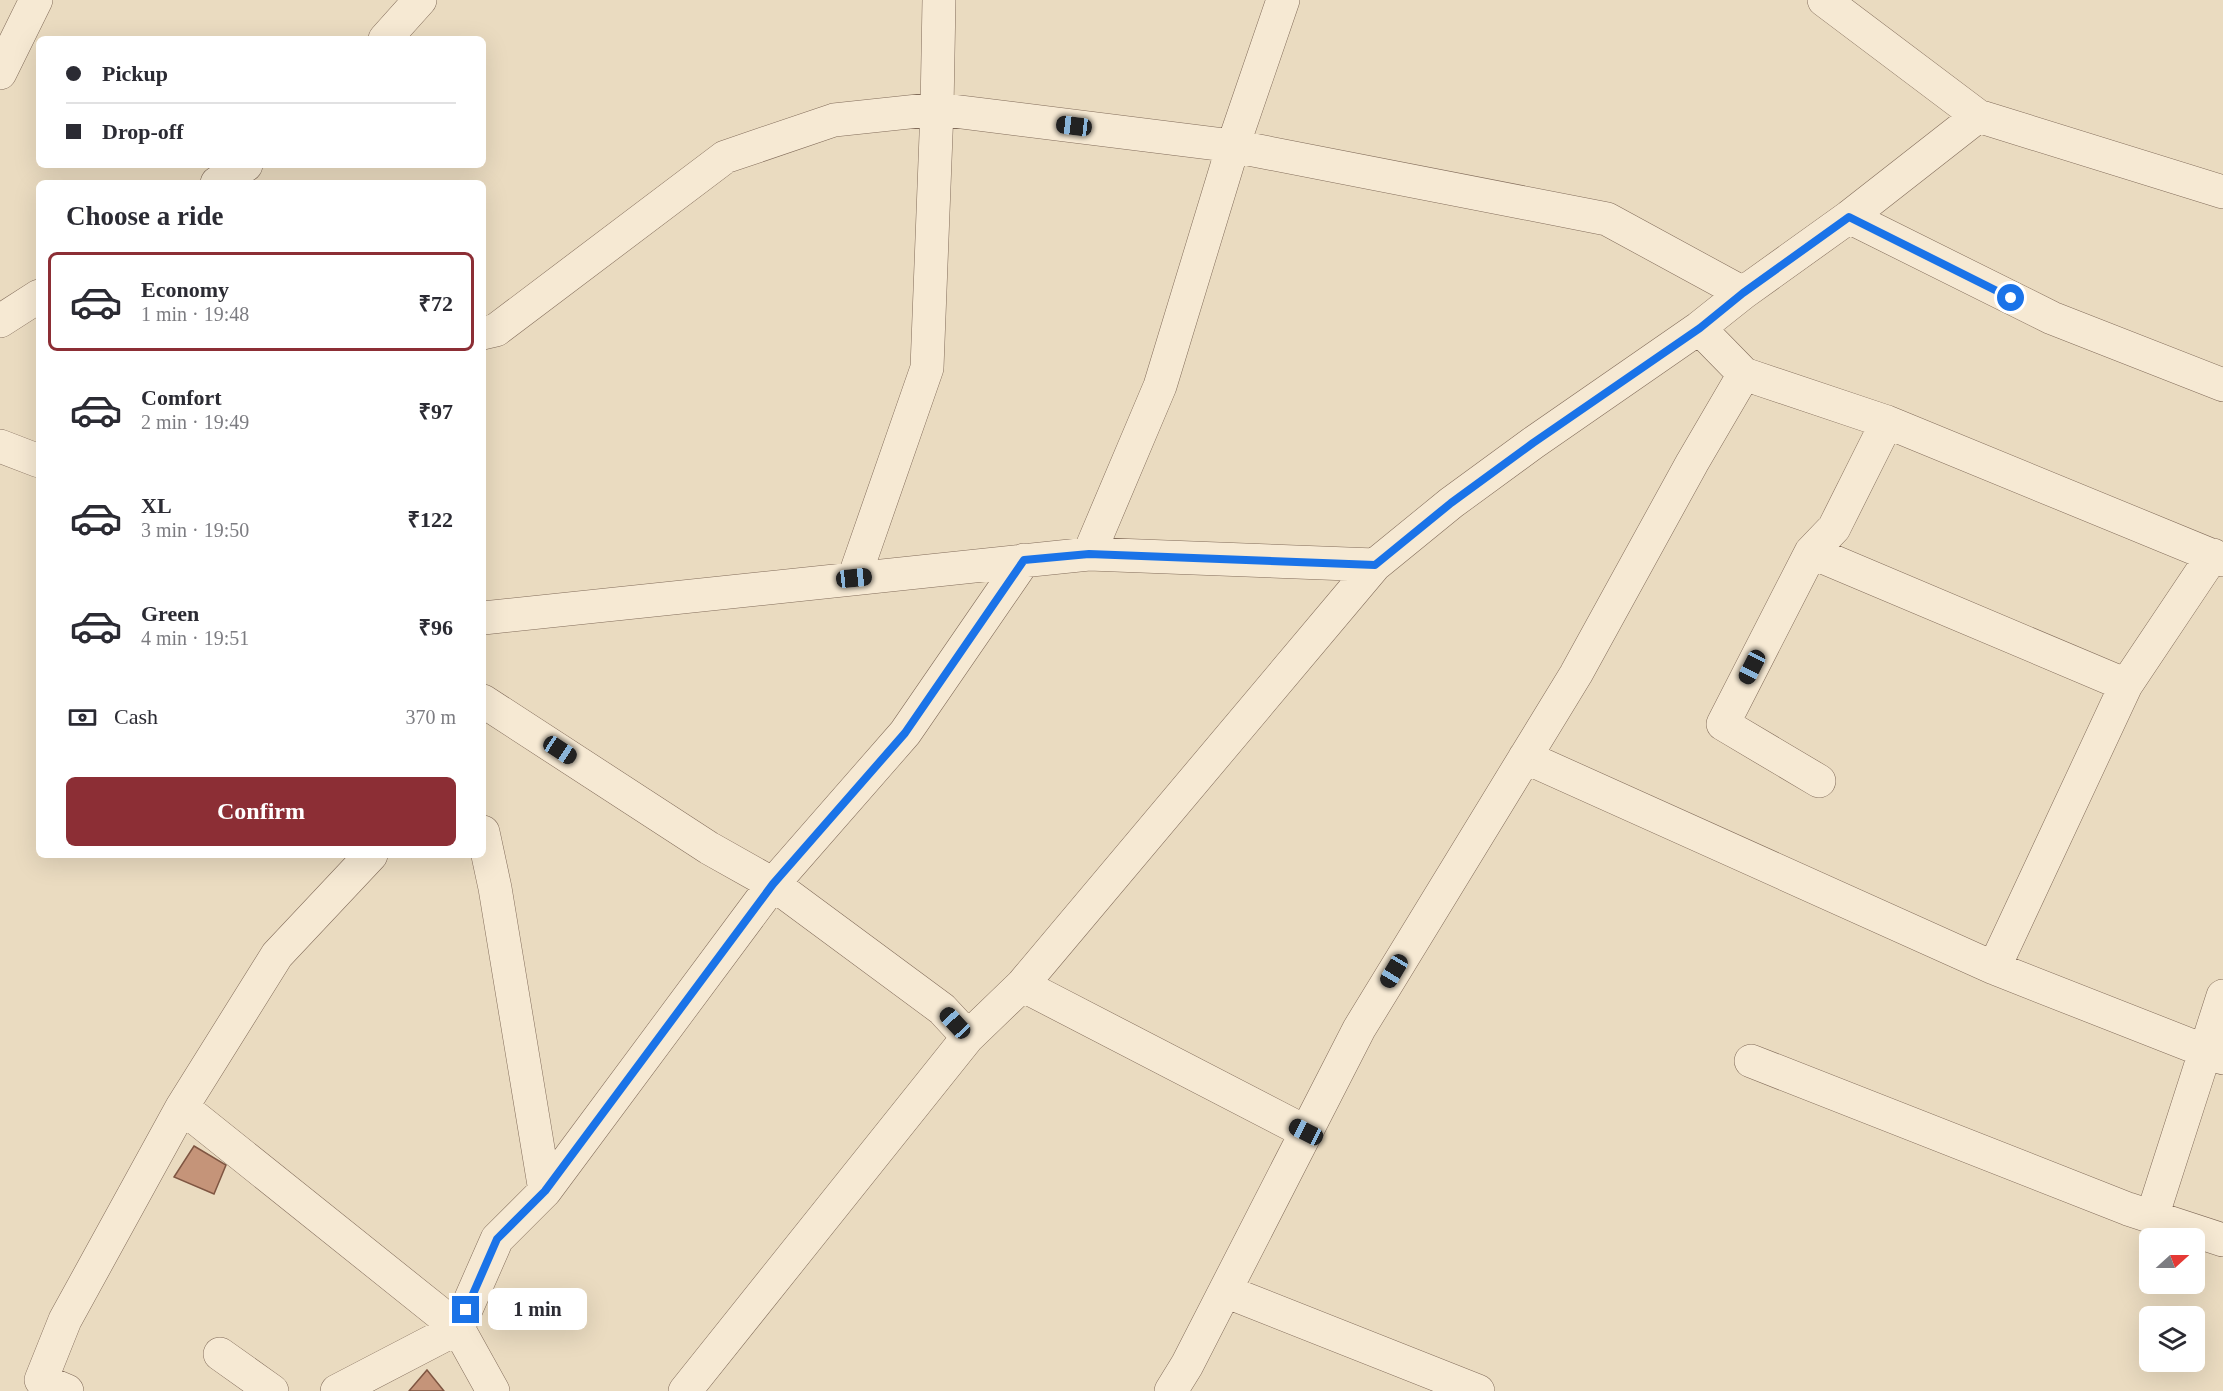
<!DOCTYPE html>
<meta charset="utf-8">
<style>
body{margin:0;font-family:"Times New Roman",serif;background:#f2f2f3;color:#2b2b33;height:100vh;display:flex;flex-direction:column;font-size:22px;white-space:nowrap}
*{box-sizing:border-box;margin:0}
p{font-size:20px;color:#7c7c81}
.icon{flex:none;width:33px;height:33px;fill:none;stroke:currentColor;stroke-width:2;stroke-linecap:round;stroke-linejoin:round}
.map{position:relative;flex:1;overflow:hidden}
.panel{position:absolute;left:36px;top:180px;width:450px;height:678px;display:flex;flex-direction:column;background:#fff;border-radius:9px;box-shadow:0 6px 24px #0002}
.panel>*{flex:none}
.guide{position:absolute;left:36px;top:36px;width:450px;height:132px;border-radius:9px;box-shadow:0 6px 24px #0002;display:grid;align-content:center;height:132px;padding:0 30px;background:#fff}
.needle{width:39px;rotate:69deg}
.buttons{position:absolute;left:2139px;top:1228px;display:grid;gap:12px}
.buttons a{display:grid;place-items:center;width:66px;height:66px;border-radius:9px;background:#fff;box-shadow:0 6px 24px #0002;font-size:30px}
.end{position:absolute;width:27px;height:27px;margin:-14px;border:8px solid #1a73e8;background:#fff;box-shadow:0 0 0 3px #fff}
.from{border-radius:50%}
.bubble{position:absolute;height:42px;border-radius:9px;background:#fff;box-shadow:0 6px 24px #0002;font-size:20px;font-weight:800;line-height:42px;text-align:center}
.car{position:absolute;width:18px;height:36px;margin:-18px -9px;border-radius:8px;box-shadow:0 0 4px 2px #0007;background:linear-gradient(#222 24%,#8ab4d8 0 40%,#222 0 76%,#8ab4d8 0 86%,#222 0)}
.guide b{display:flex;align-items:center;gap:21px;height:57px;font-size:22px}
.guide b+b{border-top:2px solid #e1e1e2}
.guide i{width:15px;height:15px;background:#2b2b33}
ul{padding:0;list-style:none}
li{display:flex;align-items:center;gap:18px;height:99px;margin:0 12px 9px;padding:0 18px;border:3px solid transparent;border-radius:9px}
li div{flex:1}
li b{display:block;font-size:22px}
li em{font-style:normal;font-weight:800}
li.current{border-color:#8c2e35}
li>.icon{width:54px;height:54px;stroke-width:1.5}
h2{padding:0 30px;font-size:27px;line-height:72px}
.pay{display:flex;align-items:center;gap:15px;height:66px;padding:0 30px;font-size:22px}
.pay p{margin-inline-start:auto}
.primary-button{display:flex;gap:12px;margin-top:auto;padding:12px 30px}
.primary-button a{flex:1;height:69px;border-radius:9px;background:#8c2e35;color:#fff;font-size:24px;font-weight:800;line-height:69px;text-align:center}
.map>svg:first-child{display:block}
.building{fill:#c59479;stroke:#7f5642;stroke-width:1.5}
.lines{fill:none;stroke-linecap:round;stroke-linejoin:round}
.minor-casing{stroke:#826c5a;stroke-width:34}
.minor{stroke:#f6e9d3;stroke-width:33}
.route{stroke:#1a73e8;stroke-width:8}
</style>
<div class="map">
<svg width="2223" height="1391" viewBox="0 0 2223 1391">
<rect width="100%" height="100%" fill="#eadbc0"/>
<path class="building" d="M194 1146 226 1165 214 1194 174 1177Z
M427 1370 444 1391H409Z"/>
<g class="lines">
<defs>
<path id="minor" d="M1824 0 1978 116
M385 39 420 0
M0 73 36 0
M217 183 246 165
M1849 217 2052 318 2223 385
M0 321 39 296
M1699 328 1744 374 1887 422 2223 560
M483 333 496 330 725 157 834 120 937 109 1233 146 1607 219 1743 293
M0 446 39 461
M1811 552 2126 685
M1089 554 1160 386 1233 146 1283 0
M854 578 927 368 937 109 939 0
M483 618 1089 554 1375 565
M483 701 709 848 773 884 942 1009 968 1037
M1525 757 1994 968 2223 1058
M1819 781 1723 724 1811 552 1834 528 1887 422
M483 832 495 888 545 1191 497 1239 458 1328 493 1391
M1994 968 2126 685 2213 555
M1022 985 1306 1132
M1751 1061 2128 1209 2223 1240
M182 1107 458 1328 337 1391
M545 1191 773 884 905 733 1024 560
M2152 1217 2223 996
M1225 1291 1478 1391
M220 1354 272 1391
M67 1391 41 1380 65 1320 182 1107 277 955 371 855
M685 1391 968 1037 1022 985 1375 565 1451 503 1533 443 1699 328 1743 293 1849 217 1978 116 2223 192
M1171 1391 1187 1365 1359 1029 1576 674 1692 463 1744 374"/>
</defs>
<use href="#minor" class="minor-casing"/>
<use href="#minor" class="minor"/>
</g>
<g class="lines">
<path class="route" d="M466 1310 497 1239 545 1191 773 884 905 733 1024 560 1089 554 1375 565 1451 503 1533 443 1700 328 1743 293 1849 217 2011 298"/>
</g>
</svg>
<div class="buttons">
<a><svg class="needle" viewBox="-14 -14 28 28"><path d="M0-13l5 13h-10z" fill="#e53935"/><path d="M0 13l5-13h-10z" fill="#7c7c81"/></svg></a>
<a><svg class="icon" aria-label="layers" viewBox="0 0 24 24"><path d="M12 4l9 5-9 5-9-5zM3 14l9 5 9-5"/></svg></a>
</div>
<i class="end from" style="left:2011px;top:298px"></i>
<i class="end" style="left:466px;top:1310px"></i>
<div class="bubble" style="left:488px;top:1288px;width:99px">1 min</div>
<i class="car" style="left:1074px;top:126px;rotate:277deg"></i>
<i class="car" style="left:854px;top:578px;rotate:84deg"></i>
<i class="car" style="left:1752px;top:667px;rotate:207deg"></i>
<i class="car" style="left:560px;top:750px;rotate:123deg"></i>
<i class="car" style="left:1394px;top:971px;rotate:211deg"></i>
<i class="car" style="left:955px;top:1023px;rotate:317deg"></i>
<i class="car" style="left:1306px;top:1132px;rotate:297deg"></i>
<div class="guide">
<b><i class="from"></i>Pickup</b>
<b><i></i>Drop-off</b>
</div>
<section class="panel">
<h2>Choose a ride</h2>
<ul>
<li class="current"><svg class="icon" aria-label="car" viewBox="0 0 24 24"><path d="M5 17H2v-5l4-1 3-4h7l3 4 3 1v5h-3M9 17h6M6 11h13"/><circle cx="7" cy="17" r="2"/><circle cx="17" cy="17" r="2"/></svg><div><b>Economy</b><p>1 min · 19:48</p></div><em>₹72</em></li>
<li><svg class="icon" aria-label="car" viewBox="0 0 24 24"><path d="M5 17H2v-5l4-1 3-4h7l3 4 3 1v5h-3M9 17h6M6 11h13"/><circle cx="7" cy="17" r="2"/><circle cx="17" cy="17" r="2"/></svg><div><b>Comfort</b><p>2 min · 19:49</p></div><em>₹97</em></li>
<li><svg class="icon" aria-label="car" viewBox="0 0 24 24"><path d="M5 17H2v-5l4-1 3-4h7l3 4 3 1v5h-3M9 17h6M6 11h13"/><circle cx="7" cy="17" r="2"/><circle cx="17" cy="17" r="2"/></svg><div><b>XL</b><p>3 min · 19:50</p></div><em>₹122</em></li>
<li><svg class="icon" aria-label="car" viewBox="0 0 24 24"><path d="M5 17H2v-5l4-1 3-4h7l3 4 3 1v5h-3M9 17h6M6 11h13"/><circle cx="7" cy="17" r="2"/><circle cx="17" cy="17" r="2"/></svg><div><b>Green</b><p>4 min · 19:51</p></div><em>₹96</em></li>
</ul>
<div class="pay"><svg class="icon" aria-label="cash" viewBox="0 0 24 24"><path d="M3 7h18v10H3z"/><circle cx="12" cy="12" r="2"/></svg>Cash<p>370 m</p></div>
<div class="primary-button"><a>Confirm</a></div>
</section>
</div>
